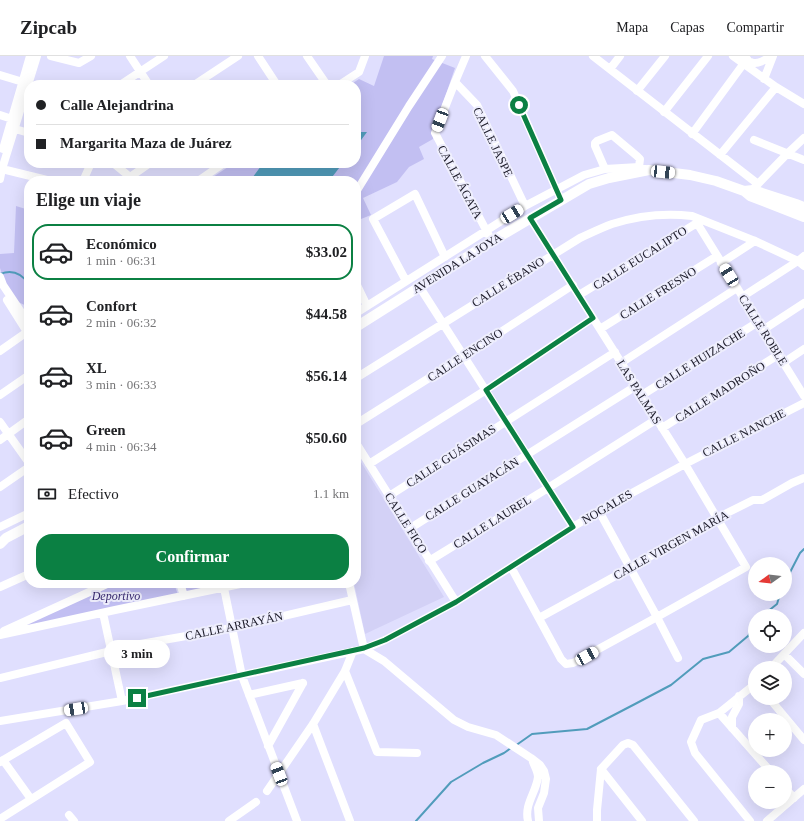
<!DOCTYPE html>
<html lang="es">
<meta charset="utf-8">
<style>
body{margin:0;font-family:Georgia,serif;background:#f6f6f6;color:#202124;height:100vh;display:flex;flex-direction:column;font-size:15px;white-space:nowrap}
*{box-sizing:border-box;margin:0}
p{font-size:13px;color:#757577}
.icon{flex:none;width:22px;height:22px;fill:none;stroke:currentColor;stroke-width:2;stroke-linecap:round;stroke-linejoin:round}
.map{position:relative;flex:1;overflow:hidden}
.details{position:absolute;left:24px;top:120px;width:337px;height:412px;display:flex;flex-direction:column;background:#fff;border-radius:16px;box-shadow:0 4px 16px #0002}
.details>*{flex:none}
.banner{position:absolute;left:24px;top:24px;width:337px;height:88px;border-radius:16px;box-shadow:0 4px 16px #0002;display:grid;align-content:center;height:88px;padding:0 12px;background:#fff}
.needle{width:26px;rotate:255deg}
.tools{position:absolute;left:748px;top:501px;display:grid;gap:8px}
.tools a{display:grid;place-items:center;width:44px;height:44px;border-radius:50%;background:#fff;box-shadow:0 4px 16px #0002;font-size:20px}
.end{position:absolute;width:18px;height:18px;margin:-9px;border:5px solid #0b8043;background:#fff;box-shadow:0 0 0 2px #fff}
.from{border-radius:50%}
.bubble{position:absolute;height:28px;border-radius:14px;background:#fff;box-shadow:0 4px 16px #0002;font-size:13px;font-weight:700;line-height:28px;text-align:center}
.car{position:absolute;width:12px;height:24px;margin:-12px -6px;border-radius:5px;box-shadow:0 0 3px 1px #0007;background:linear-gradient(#fff 24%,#345 0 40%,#fff 0 76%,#345 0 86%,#fff 0)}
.banner b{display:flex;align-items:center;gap:14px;height:38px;font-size:15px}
.banner b+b{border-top:1px solid #e0e0e0}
.banner i{width:10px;height:10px;background:#202124}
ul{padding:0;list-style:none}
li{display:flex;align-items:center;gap:12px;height:56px;margin:0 8px 6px;padding:0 4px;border:2px solid transparent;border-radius:16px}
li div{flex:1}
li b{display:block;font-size:15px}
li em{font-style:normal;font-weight:700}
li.current{border-color:#0b8043}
li>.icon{width:36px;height:36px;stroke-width:1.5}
h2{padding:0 12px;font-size:18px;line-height:48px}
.pay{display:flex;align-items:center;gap:10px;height:44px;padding:0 12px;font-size:15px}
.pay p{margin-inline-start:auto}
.cta{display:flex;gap:8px;margin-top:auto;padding:8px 12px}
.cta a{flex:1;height:46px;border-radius:16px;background:#0b8043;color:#fff;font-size:16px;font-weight:700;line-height:46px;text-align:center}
header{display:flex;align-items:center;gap:24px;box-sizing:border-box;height:56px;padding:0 20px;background:#fff;border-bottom:1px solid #e0e0e0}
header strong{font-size:19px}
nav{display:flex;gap:22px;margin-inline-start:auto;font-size:14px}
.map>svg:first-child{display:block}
.built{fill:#d3d1f6}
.green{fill:#c2bff2}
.water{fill:#519cbb}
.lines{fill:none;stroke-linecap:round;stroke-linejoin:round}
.stream{stroke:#519cbb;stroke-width:2}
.minor{stroke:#fff;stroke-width:8}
.major{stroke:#fff;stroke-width:10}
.route{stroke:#0b8043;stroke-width:5}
.labels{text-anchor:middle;stroke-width:4;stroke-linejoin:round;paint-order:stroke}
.street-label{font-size:12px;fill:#1b1a28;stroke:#eeeefd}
.park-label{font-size:12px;font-style:italic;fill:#382a71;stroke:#eeeefd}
</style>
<header>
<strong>Zipcab</strong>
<nav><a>Mapa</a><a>Capas</a><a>Compartir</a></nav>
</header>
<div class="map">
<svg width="804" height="765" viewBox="0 0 804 765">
<rect width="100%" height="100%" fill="#e0dffe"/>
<path class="built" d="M356 398 444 541 365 578 354 527H356Z"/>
<path class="green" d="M384 0H433L432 3 455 12 435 70 433 83 419 91 424 103 409 111 397 126 363 142 371 159 356 165V125H207L234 107H356V29H350L359 23 374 30Z
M16 150 29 154V251L18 246 4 225 0 212V198L14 197Z
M115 527H174L178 539 2 578Z
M182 527H233L185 537Z"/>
<path class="water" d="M356 76H367L356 91Z
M267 107H343L329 125H250L261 110Z"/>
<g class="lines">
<path class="stream" d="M0 218C12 213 22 218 29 228
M785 526 800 497 804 493
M762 560 777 548 780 538
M515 690 532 678 587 673 635 648 671 629 703 603 729 596 748 580 755 569
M416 765 451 726 483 707 504 697 511 692"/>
<path class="minor" d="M51 0 79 7 91 0
M130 0 149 29
M258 0 277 29
M307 0 327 29
M466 0 455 26 435 77 486 174 492 185
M485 0 513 35 561 144
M593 0 758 128
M733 0 776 31 804 48
M743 0C745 2 748 6 751 6 757 9 766 4 770 0
M610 13 620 0
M0 19 23 26
M764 23 773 0
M455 26 477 49 525 150
M120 29 164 0
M194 29 238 0
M339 29 359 16 365 0
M637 35 665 0
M664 56 708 0
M0 59 12 63
M15 73 29 77
M692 78 747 3
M754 84 804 104
M3 93 30 0
M720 99 776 31
M113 107 135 125
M2 113 51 125
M605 113 595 90V87L597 85 612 79 637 100 640 103 639 111
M130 121 150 107
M0 123 2 113 37 0
M83 125 91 107
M198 125 224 107
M755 131 787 98 804 82
M356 136 409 50 442 0
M697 167 804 340
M721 207 755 185
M0 221 3 229 29 268
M406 225 373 163 415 138 445 201
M356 227 367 250
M419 230 573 471
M579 239 697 167 699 163
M742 241 798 205 804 200
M7 244 29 279
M356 257 525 150 584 119 605 113 639 111 648 114
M600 273 717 200
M763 274 804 247
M0 295 27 276 29 273
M621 307 737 232
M783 307 804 293
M356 322 580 182C591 177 601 172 612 168 637 160 666 157 692 160L755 185 798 205 804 210
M0 339 29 319
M642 339 758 266
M0 366 29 407
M356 368 464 300 573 229
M662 372 778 299
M0 384 29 363
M356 387 456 546
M369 408 486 334 593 262
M0 431 29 411
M389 440 615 296
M599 455 657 561 678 602
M0 471 29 457
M409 473 636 330
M429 505 548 432 657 363
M511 511 561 603 566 608 573 607 657 561 746 511 685 408 530 162
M180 527 184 540
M349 527 364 593 384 605 454 664 468 671 496 679 531 702 540 709 544 715 546 723 544 737 538 752 539 765
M0 531 29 518
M224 532 242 620 297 765
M103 557 122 645
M539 562 630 512 717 462 753 444H762L792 427 804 422
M4 575 109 527
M0 579 115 554 245 527
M784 598 804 618
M771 612 804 577
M345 615 377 696 417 697
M0 622 111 595 129 590 232 572 352 544
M249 639 303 627
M769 642 804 684
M719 657 771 716
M0 665 122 645 364 593 385 584 456 546 573 471 599 455 685 408 804 347
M313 668 350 765
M732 672V661L739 648V640
M268 690 303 627
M3 704 31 743
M0 706 66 667 90 706 0 763
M601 713 642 765
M785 732 794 742
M267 735 313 668 345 615 353 595
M69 759 74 765
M229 765 256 746
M528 765C524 748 536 737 538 721 538 716 535 711 533 706
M597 765V754L601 713 623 689 628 687 633 689 694 765
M750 765 695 697 691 686 701 664 719 657 755 628
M767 765 804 733"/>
<path class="major" d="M744 135 753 134 796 148 804 151
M356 271 492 185 589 128 609 122 649 114 690 119 716 125 744 135 750 140 804 161
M0 488 6 482 29 470"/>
</g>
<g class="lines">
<path class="route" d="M137 642 364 592 385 584 456 546 573 471 486 334 593 262 530 162 561 144 519 49"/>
</g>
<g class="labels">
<g class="street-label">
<text transform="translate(493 86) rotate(64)" y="4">CALLE JASPE</text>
<text transform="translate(460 126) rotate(62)" y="4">CALLE ÁGATA</text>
<text transform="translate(640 202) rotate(-32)" y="4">CALLE EUCALIPTO</text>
<text transform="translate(457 207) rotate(-32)" y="4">AVENIDA LA JOYA</text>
<text transform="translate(508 226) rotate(-32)" y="4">CALLE ÉBANO</text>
<text transform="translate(658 237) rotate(-32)" y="4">CALLE FRESNO</text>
<text transform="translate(763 274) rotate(58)" y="4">CALLE ROBLE</text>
<text transform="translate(465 299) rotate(-33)" y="4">CALLE ENCINO</text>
<text transform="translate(700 303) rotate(-32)" y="4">CALLE HUIZACHE</text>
<text transform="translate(639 336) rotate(58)" y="4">LAS PALMAS</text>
<text transform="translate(720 336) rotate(-32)" y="4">CALLE MADROÑO</text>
<text transform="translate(744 377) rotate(-27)" y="4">CALLE NANCHE</text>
<text transform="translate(451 400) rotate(-33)" y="4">CALLE GUÁSIMAS</text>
<text transform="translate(472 433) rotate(-32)" y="4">CALLE GUAYACÁN</text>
<text transform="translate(607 451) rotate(-30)" y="4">NOGALES</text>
<text transform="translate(492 466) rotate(-32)" y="4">CALLE LAUREL</text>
<text transform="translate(406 467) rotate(58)" y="4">CALLE FICO</text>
<text transform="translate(671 489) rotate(-29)" y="4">CALLE VIRGEN MARÍA</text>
<text transform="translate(234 570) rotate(-12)" y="4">CALLE ARRAYÁN</text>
</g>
<g class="park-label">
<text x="116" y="544">Deportivo</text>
</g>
</g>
</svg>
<div class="tools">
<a><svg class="needle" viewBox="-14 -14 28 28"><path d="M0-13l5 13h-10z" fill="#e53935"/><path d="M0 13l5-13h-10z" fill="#757577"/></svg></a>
<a><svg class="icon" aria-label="locate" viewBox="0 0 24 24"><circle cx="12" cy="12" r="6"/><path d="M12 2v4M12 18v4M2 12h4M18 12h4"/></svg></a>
<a><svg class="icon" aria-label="layers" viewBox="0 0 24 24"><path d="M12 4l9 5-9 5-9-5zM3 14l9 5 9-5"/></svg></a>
<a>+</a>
<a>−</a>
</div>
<i class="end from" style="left:519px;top:49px"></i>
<i class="end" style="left:137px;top:642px"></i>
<div class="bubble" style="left:104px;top:584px;width:66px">3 min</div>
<i class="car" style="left:440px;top:64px;rotate:201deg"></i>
<i class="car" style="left:663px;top:116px;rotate:96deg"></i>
<i class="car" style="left:512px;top:158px;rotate:59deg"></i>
<i class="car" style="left:729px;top:219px;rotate:328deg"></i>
<i class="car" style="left:587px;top:600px;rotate:61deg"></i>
<i class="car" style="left:76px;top:653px;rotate:261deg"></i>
<i class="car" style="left:279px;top:718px;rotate:339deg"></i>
<div class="banner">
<b><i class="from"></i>Calle Alejandrina</b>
<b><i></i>Margarita Maza de Juárez</b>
</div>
<section class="details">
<h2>Elige un viaje</h2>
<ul>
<li class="current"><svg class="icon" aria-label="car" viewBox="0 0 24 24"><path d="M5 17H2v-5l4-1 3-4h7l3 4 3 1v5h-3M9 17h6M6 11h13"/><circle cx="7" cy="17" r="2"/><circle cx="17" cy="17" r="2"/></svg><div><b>Económico</b><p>1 min · 06:31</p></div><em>$33.02</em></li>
<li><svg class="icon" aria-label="car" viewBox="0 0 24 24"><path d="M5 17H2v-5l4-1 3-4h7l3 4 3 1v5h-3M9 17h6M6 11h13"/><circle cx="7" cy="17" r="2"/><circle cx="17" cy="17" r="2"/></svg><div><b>Confort</b><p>2 min · 06:32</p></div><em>$44.58</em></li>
<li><svg class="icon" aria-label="car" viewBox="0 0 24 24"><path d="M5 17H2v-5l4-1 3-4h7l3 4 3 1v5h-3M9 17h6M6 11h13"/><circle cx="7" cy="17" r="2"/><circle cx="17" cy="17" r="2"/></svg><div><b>XL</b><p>3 min · 06:33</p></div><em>$56.14</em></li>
<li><svg class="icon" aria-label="car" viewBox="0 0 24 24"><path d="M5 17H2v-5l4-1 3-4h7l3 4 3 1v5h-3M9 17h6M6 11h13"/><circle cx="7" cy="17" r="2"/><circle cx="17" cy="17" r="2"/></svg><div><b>Green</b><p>4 min · 06:34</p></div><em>$50.60</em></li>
</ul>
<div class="pay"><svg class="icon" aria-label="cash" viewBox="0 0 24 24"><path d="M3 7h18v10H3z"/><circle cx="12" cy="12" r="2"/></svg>Efectivo<p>1.1 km</p></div>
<div class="cta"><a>Confirmar</a></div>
</section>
</div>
